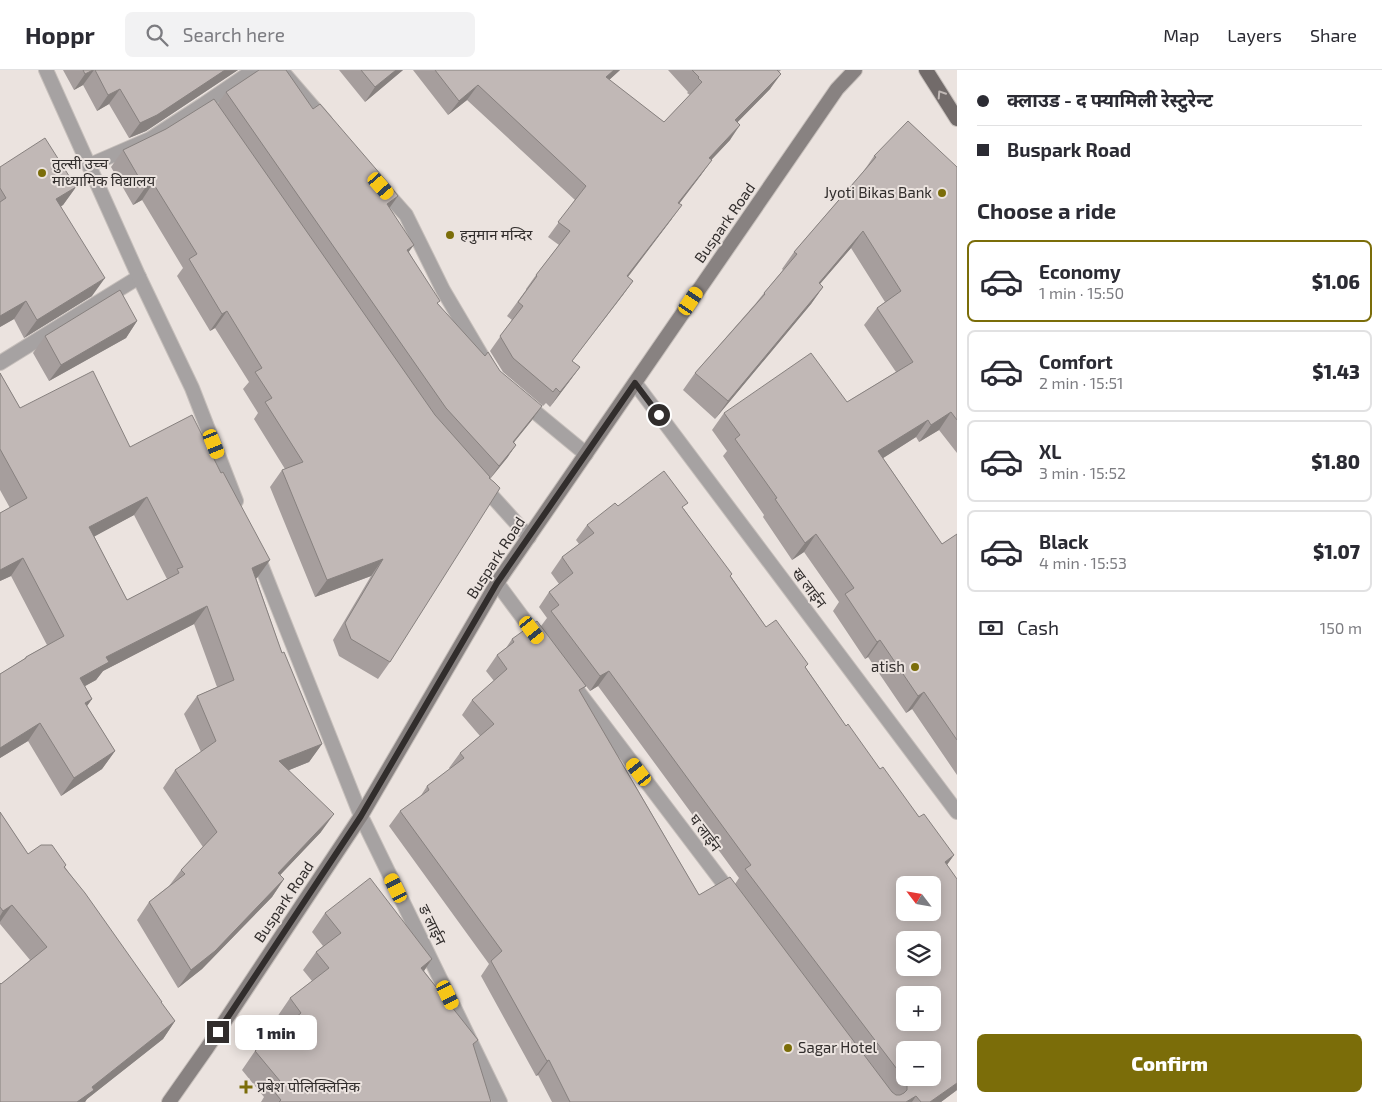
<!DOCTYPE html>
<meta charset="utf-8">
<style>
body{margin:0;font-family:"Exo 2","Noto Sans Devanagari",sans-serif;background:#f2f2f3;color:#2b2b33;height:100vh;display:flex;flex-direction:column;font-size:19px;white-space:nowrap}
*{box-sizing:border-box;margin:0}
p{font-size:16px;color:#7c7c81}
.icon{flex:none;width:28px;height:28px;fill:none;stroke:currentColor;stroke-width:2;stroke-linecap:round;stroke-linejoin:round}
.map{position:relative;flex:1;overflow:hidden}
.details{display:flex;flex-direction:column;background:#fff;width:425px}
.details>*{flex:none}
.guide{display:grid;align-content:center;height:110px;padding:0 20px;background:#fff}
.needle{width:32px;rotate:301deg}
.controls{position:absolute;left:896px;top:806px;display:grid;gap:10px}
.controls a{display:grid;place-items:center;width:45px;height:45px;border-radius:8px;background:#fff;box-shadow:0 2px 12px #0003;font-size:25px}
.end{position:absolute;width:22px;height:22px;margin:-11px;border:6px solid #312d2c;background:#fff;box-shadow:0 0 0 2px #fff}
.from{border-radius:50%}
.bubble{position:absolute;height:35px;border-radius:8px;background:#fff;box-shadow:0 2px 12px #0003;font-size:16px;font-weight:800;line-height:35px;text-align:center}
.car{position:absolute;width:15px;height:30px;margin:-15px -8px;border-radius:6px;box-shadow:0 0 4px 1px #0007;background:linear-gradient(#f5c518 24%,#345 0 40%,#f5c518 0 76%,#345 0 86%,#f5c518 0)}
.guide b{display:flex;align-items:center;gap:18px;height:48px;font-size:19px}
.guide b+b{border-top:1px solid #e1e1e2}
.guide i{width:12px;height:12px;background:#2b2b33}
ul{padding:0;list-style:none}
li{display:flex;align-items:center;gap:15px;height:82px;margin:0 10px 8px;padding:0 10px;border:2px solid #e1e1e2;border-radius:8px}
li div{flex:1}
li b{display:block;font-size:19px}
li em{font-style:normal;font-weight:800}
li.selected{border-color:#7b6d09}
li>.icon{width:45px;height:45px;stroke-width:1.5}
h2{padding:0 20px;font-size:22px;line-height:60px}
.pay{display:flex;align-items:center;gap:12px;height:55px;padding:0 20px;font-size:19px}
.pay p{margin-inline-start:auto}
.button{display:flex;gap:10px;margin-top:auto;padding:10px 20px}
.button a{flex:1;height:58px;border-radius:8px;background:#7b6d09;color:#fff;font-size:20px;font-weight:800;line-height:58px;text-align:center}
header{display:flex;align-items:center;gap:30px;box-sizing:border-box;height:70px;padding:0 25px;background:#fff;border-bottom:1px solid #e1e1e2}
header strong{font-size:24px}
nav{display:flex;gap:28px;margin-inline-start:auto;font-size:18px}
.search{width:350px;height:45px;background:#f2f2f3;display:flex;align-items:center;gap:12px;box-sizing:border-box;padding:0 18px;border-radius:8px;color:#7c7c81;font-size:19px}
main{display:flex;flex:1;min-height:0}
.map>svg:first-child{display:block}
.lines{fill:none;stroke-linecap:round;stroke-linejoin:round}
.service-casing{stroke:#c6bfbb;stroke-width:16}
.minor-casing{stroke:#c6bfbb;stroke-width:16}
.secondary-casing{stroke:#c6bfbb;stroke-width:16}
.primary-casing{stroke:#c6bfbb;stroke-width:16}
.service{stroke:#a6a2a2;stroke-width:14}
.minor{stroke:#a6a2a2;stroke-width:14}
.secondary{stroke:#888281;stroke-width:14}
.primary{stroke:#726b6a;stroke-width:14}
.wall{fill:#a69e9d;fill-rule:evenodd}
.shaded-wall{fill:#87817f}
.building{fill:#c1b8b6;stroke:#87817f;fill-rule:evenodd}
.oneway{stroke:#c1b9b6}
.route{stroke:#312d2c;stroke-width:6}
.poi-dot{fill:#7b6d09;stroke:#ebe3df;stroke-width:2}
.labels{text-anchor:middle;stroke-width:4;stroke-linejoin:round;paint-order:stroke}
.poi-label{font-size:15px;fill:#312d2c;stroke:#ebe3df;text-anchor:start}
.street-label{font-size:15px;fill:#312d2c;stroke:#ebe3df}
</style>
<header>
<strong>Hoppr</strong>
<div class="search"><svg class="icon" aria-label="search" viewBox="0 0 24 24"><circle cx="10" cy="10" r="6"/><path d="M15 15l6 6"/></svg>Search here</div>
<nav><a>Map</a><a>Layers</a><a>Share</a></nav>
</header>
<main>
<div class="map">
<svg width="957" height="1032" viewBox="0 0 957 1032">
<rect width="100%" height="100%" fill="#ebe3df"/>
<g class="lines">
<defs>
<path id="service" d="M281 0 325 51
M90 95 150 69 204 34 254 0
M383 119 406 145 443 220 486 293
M0 293 139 207
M523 332 586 384
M482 415 529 467"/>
<path id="minor" d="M46 0 139 207 192 318 236 431
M635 313 957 742
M256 482 361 746 500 1032
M497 513 540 571
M577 620 733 826"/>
<path id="secondary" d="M169 1032 207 978 361 746 497 513 837 19 855 0"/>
<path id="primary" d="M926 0 957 49"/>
</defs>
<use href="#service" class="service-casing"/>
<use href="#minor" class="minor-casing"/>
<use href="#secondary" class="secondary-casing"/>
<use href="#primary" class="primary-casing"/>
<use href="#service" class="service"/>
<use href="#minor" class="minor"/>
<use href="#secondary" class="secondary"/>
<use href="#primary" class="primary"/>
</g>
<path class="wall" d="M63 0H238L146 61 129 68 109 34 97 41 83 15 74 20Z
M339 0H403L365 32Z
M413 0H620L609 10 664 52 690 25 687 23 688 22 668 0H781L779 2 770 19 737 52 730 70 711 90 701 105 679 134 671 150 628 207 633 211 572 291 580 297 550 337 546 333 543 336 503 302 490 281 512 250 507 246 526 220V219L536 205 559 175 548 167 575 130 467 30 448 45Z
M226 22 313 39 389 138 409 182 438 234 532 350 514 372 516 375 507 388 490 409 390 592 378 609 339 586 333 570 371 506 315 527 270 417 282 400 285 399 254 349 258 343 243 319 249 312 215 258 210 261 177 206 183 198 142 130 133 135 111 97 123 80 217 35Z
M874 86 957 97V383L939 360 919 372 916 367 883 388 942 474 957 464V705L912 639 906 643 868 587 865 589 833 541 839 532 804 482 792 490 763 447 764 445 723 386 727 381 712 360 724 343 847 332 896 302 864 255 877 238 885 232 851 178 820 214 823 217 811 234 715 349 683 320 695 303 756 233 764 223 783 200 782 199 794 182 863 102Z
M0 97 76 117 63 135 61 136 92 226 24 268 14 249 0 257Z
M137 251 126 268 49 311 33 283 45 266Z
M0 303 20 338 130 377 257 508H256L282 583 322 674 309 692 289 700 321 762 280 805 284 809 272 827 202 899 178 918 137 850 149 832 169 816 181 800 203 777 163 718 175 700 201 682 184 644 197 626 217 617 194 554 103 601 96 610 85 616 92 629 87 636 115 681 102 699 61 726 28 671 0 688V604L24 589 26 587 47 575 11 506 0 511V443L10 438 0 420ZM134 445 167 509 127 530 94 466Z
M618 436 684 439 766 557 806 598 846 656 880 699 919 747 954 785 947 795 957 809V1020L941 1032H552L538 1005 536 1006 481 906 489 894 389 756 400 741 420 727 427 716 450 699 449 698 460 683 480 666 462 645 472 630 494 611 486 601 497 585 506 578 512 569 541 556 547 548 539 537 549 522 559 514 551 503 562 487 579 474 576 470 587 455ZM586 616 590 621 598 616 739 808 735 814 699 825 581 622Z
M0 742 28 784 66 795 65 797 161 933 175 951 163 969 87 1029 85 1032H0L1 914 30 890 0 854Z
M325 843 432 889 424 901 478 970 474 976 491 1032H261L264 1027 242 1000 255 981 284 957 277 947 290 928 312 911 303 900 316 882 323 876 312 862Z"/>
<path class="shaded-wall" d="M93 0H94L83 15 74 20 85 4Z
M225 0H238L146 61 129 68 140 53Z
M396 0H403L365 32 375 17Z
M614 0H620L596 22 606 7Z
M781 4 770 19 725 65 735 50Z
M478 15 467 30 448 45 459 31Z
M120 19 109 34 97 41 108 25Z
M740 55 730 70 699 103 709 88Z
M712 90 701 105 668 148 678 133Z
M153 113 142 130 133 135 145 118Z
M76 117 63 135 44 147 56 129Z
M398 126 388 140 387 134Z
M682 135 671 150 617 221 627 206Z
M863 161 851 178 806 230 819 213Z
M414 175 404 188 407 180Z
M105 208 92 226 24 268 37 250Z
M633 211 623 225 561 305 572 291Z
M823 217 811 234 715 349 728 331Z
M26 231 14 249 0 257V246Z
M227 241 215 258 210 261 222 244Z
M137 251 126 268 49 311 61 295Z
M580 297 569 312 550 337 560 322Z
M542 336 532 350 503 386 513 372Z
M951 342 939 360 919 372 931 355Z
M928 350 916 367 866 399 878 381Z
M516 375 507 388 489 410 499 396Z
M147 427 134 445 77 476 89 457Z
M816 464 804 482 792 490 805 473Z
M23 488 11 506 0 511V500Z
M383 489 371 506 315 527 327 510Z
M270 490 257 508 239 516 252 498Z
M207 536 194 554 103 601 96 610 67 626 80 608 106 587Z
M880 570 868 587 865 589 877 572Z
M609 601 598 616 590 621 600 606Z
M924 622 912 639 906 643 918 626Z
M92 629 79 647 85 633Z
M40 653 28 671 0 688V678Z
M322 674 309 692 267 709 279 691Z
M115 681 102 699 61 726 74 708Z
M334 744 321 762 265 821 278 803Z
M954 785 943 800 945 792Z
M284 809 272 827 202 899 178 918 191 900Z
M12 835 0 852V846L3 841Z
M432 889 419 908 421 898Z
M175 951 163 969 87 1029 85 1032H77L92 1017Z
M549 990 538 1005 536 1006 547 991Z
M957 1013V1020L941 1032H930Z
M916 1026 912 1032H906Z"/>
<path class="building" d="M83 0H93L85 4Z
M95 0H225L157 45 140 53 120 19 108 25Z
M259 0H286L313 39 320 34 388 113 398 126 387 134 414 175 407 180 440 231 437 233 485 286 488 282 500 301 542 336 513 372 516 375 499 396 446 338 226 22Z
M361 0H396L375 17Z
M435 0H614L606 7 664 52 702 12 698 8 699 7 692 0H777L781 4 735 50 740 55 709 88 712 90 678 133 682 135 627 206 633 211 572 291 580 297 560 322 556 318 553 322 513 288 500 266 523 236 518 232 537 206 536 205 570 161 558 152 586 116 478 15 459 31Z
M214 29 435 345 490 407 489 408 494 412 500 418 390 592 351 569 345 553 383 489 327 510 282 400 303 392 265 332 272 328 255 302 262 298 227 241 222 244 189 189 197 184 153 113 145 118 123 80 166 59Z
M908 51 957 97V350L951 342 931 355 928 350 878 381 942 474 957 464V670L924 622 918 626 880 570 877 572 845 524 854 518 816 464 805 473 775 429 777 428 735 369 740 365 724 343 811 283 847 332 913 292 877 238 901 221 863 161 819 213 823 217 728 331 695 303 765 224 764 223 797 184 794 182 876 87 874 86Z
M45 68 76 117 56 129 105 208 37 250 26 231 0 246V132L6 128 0 118V97Z
M120 220 137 251 61 295 45 266Z
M93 301 130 377 192 345 221 403 223 402 270 490 252 498 282 583 284 582 322 674 279 691 334 744 278 803 284 809 215 881 191 900 149 832 185 804 181 800 217 762 175 700 216 671 197 626 234 610 207 536 106 587 109 592 80 608 92 629 85 633 115 681 74 708 40 653 0 678V604L26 588V587L64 566 23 488 0 500V443L27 428 0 379V303L20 338ZM147 427 183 497 177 499 179 503 127 530 89 457Z
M664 401 688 433 682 437 732 504 730 506 766 557 776 550 808 594 805 597 846 656 848 654 880 699 883 697 919 747 924 744 954 785 945 792 957 809V1013L930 1032H921L916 1026 906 1032H570L549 990 547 991 491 891 502 881 400 741 429 720 427 716 464 688 460 683 494 654 472 630 507 599 497 585 514 572 512 569 537 551 586 616 579 620 699 825 730 807 892 1022 896 1025H900L904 1023 907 1020V1015L906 1011 745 799 751 795 609 601 600 606 551 541 559 535 549 522 573 503 562 487 594 463 587 455 615 433 618 436ZM905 815H932V842H905ZM905 870H932V898H905ZM905 925H932V952H905ZM905 980H932V1008H905Z
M0 742 28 784 41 775H52L66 795 64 797 85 823 162 932H161L175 951 92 1017 94 1020 77 1032H0V913L1 914 47 877 12 835 3 841 0 837Z
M370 808 432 889 421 898 478 970 473 974 491 1032H279L281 1030 271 1018 280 1011 255 981 301 943 290 928 329 898 316 882 341 863 325 843Z"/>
<defs><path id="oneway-chevron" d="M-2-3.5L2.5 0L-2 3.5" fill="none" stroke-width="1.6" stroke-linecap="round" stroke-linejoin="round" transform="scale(1.25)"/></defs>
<use class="oneway" href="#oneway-chevron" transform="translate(941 24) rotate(-123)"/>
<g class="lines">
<path class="route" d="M218 962 361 746 497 513 635 313 659 345"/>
</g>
<g class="poi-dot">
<circle cx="42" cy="103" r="5"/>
<circle cx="942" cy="123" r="5"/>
<circle cx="450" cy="165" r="5"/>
<circle cx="915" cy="597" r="5"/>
<circle cx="788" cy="978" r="5"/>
<path d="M243.5 1009.5h5v5h5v5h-5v5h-5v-5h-5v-5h5z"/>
</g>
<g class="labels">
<g class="poi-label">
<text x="52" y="99">तुल्सी ‍‍उच्च<tspan x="52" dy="17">माध्यामिक विद्यालय</tspan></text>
<text x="932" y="128" text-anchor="end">Jyoti Bikas Bank</text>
<text x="460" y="170">हनुमान मन्दिर</text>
<text x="905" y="602" text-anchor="end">atish</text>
<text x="798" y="983">Sagar Hotel</text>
<text x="257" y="1022">प्रबेश पोलिक्लिनिक</text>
</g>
<g class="street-label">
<text transform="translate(725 153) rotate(-55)" y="5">Buspark Road</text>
<text transform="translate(496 488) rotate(-57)" y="5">Buspark Road</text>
<text transform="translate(809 518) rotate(53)" y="5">ख लाईन</text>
<text transform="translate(705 763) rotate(53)" y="5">घ लाईन</text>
<text transform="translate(284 832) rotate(-56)" y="5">Buspark Road</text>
<text transform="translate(432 855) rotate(64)" y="5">ङ लाईन</text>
</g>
</g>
</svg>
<div class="controls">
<a><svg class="needle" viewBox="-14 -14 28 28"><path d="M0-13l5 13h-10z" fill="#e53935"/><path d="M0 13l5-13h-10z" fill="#7c7c81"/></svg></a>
<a><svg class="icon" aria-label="layers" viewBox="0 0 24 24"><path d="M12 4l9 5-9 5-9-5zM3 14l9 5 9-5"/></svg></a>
<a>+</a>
<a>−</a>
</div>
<i class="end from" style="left:659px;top:345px"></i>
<i class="end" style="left:218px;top:962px"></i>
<div class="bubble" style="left:235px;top:945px;width:82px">1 min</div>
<i class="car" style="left:381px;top:116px;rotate:139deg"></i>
<i class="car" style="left:691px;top:231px;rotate:34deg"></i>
<i class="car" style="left:214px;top:374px;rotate:158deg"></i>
<i class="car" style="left:532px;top:560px;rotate:143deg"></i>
<i class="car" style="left:639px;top:702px;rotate:323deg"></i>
<i class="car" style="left:396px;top:818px;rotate:334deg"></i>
<i class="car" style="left:448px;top:925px;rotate:154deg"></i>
</div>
<section class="details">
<div class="guide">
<b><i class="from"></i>क्लाउड - द फ्यामिली रेस्टुरेन्ट</b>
<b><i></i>Buspark Road</b>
</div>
<h2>Choose a ride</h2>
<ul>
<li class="selected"><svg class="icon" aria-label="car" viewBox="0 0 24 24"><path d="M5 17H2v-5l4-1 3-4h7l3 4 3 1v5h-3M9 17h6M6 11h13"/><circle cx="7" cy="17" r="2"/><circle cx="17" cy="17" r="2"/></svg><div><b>Economy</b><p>1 min · 15:50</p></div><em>$1.06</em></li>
<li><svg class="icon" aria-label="car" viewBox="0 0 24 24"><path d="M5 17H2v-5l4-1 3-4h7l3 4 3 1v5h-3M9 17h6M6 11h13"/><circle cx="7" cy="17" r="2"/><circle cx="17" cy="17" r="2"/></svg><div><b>Comfort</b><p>2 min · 15:51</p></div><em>$1.43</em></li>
<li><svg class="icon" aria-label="car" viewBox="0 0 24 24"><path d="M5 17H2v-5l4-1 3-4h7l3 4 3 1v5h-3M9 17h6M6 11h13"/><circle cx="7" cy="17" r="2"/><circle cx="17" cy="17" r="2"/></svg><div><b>XL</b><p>3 min · 15:52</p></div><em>$1.80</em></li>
<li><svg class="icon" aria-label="car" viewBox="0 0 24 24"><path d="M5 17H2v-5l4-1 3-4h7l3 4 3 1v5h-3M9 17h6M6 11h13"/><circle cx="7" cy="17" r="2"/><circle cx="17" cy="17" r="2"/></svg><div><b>Black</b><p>4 min · 15:53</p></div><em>$1.07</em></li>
</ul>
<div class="pay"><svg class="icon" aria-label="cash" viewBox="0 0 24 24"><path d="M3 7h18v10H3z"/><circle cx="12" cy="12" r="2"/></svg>Cash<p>150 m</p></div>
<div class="button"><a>Confirm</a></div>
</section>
</main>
